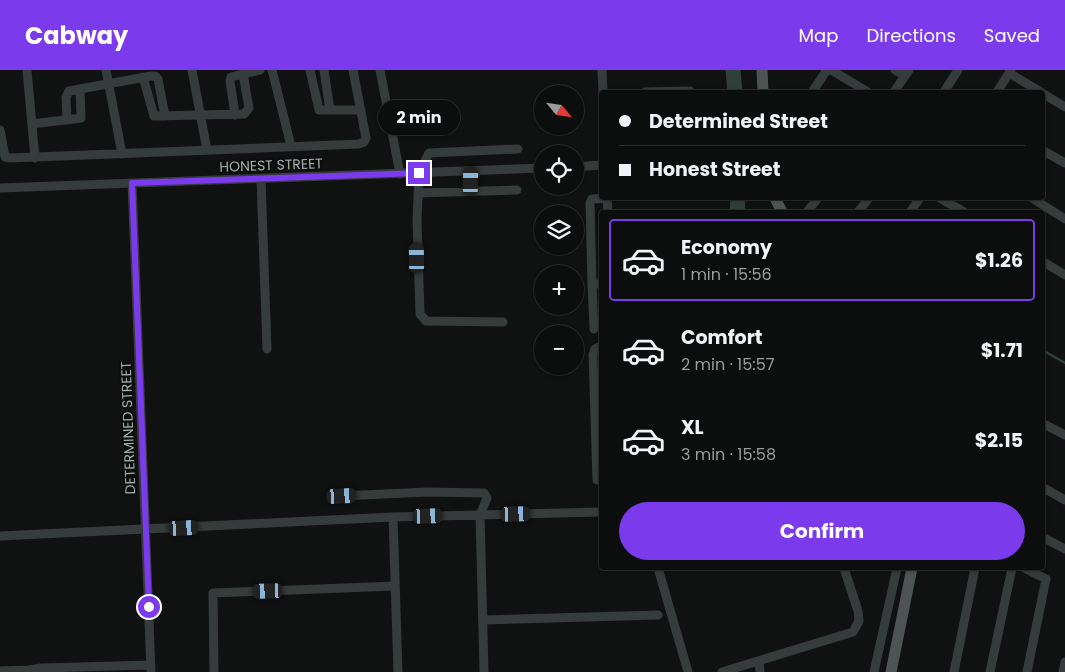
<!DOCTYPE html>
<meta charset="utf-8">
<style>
body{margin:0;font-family:Poppins,sans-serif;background:#1a1b1b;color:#f1f3f6;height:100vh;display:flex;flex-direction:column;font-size:19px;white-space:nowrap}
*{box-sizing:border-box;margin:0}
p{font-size:16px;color:#9a9c9d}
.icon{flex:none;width:28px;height:28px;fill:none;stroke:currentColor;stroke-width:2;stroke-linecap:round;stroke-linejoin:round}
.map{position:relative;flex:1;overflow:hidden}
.details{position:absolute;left:599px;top:140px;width:446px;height:360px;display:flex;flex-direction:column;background:#0c0d0d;border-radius:5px;box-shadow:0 1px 4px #0004,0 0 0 1px #2c2d2e}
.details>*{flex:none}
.guide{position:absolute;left:599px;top:20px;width:446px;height:110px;border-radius:5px;box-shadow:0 1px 4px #0004,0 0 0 1px #2c2d2e;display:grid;align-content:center;height:110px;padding:0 20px;background:#0c0d0d}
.needle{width:32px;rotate:119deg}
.buttons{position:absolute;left:534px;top:15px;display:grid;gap:10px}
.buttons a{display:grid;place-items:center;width:50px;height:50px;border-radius:50%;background:#0c0d0d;box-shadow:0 1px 4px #0004,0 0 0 1px #2c2d2e;font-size:25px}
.end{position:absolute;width:22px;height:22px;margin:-11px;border:6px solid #7c3aed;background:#fff;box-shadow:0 0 0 2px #fff}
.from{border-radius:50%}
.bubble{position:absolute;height:35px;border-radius:18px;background:#0c0d0d;box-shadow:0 1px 4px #0004,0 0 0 1px #2c2d2e;font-size:16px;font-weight:700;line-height:35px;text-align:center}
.car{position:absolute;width:15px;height:30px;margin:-15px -8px;border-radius:6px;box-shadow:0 0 4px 1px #0007;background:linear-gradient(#222 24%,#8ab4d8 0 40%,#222 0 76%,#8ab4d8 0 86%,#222 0)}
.guide b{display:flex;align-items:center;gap:18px;height:48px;font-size:19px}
.guide b+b{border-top:1px solid #2c2d2e}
.guide i{width:12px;height:12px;background:#f1f3f6}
ul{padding:9px 0 0;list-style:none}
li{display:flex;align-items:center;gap:15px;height:82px;margin:0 10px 8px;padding:0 10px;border:2px solid transparent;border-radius:5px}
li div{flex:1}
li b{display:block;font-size:19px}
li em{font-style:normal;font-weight:700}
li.selected{border-color:#7c3aed}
li>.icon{width:45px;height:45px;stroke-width:1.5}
.cta{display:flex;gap:10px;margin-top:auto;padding:10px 20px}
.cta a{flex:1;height:58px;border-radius:30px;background:#7c3aed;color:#fff;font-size:20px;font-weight:700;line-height:58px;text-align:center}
header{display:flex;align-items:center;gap:30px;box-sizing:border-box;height:70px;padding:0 25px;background:#7c3aed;color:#fff}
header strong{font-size:24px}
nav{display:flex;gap:28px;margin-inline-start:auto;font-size:18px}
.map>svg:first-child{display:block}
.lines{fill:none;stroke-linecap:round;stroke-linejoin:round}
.stream{stroke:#303f38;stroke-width:2.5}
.river{stroke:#303f38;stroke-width:15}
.minor{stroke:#363b3b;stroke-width:9}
.major{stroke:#4e5454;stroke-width:11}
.route{stroke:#7c3aed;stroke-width:6}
.labels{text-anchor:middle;stroke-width:4;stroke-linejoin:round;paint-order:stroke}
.street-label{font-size:14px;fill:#a3b1ae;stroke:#0b0c0c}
</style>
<header>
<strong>Cabway</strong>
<nav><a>Map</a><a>Directions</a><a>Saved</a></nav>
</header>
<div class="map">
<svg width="1065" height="602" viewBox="0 0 1065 602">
<rect width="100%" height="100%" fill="#101111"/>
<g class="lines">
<path class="stream" d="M1042 280 1065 293"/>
<path class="river" d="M733 0 735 22
M737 142 738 128"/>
<path class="minor" d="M27 0 35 88
M106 0 122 84
M192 0 207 80
M272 0 291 76
M310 0 319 40H361
M324 0 330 40
M380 0 400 104
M602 0 603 22
M831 0 868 22
M895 0 905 6
M1009 3 1041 22
M143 7 154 46 244 44 249 38 243 4 260 0
M645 22 690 21
M812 22 827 0
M894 22 909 0
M944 22 958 0
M997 22 1011 0
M1042 23 1065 37
M235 45 230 11 231 7 243 4
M67 50 66 27 69 21 151 6H155L158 9 165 46
M32 54 81 48 80 19
M0 60 5 87 10 88 359 74 364 72 366 68 353 0
M1042 80 1065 93
M575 97 601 95
M419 103 417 151 420 244 426 251 503 252
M428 103 425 91 429 83 518 79
M261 109 267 279
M132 113 151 602
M0 118 542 98
M471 121V101
M418 123 517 120
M607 128 608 142
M940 128 964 142
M1032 128 1065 149
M807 142 818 128
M858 142 869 128
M910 142 920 128
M1042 191 1065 205
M592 214 594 259
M601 214H592L590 133 592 129 607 128
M1042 353 1065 365
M597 410 593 285 595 279 601 276
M1042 417 1065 430
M342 426 427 422 484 423 487 428 480 445 484 602
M393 447 398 602
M0 466 393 447 601 442
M1042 467 1065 479
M658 498 688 602
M1024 498 1046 509 1027 602
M483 550 658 545
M759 591 760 602
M0 601 29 600 41 598 151 595
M214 602 213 523 395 516
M722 602 853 562 859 551 858 541 844 498
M874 602 897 498
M954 602 975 498
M990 602 1012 498
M1063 602 1065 592"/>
<path class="major" d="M762 0 763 22
M775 128 782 142
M891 602 912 498"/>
</g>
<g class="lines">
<path class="route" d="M149 537 132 113 419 103"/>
</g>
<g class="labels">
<g class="street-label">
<text transform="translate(271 95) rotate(-2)" y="5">HONEST STREET</text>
<text transform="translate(128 358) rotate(-92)" y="5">DETERMINED STREET</text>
</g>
</g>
</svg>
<div class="buttons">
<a><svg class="needle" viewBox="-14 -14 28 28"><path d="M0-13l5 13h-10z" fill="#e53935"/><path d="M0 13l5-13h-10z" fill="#9a9c9d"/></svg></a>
<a><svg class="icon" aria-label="locate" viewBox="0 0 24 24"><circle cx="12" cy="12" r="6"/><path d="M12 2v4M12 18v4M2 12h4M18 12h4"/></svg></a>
<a><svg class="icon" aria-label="layers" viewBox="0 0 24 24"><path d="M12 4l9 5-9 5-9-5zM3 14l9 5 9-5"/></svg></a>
<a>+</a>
<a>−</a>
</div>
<i class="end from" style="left:149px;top:537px"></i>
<i class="end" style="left:419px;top:103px"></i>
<div class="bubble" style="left:378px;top:30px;width:82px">2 min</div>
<i class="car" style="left:471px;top:111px;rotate:1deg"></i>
<i class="car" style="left:417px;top:188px;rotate:359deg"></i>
<i class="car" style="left:342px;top:426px;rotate:87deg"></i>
<i class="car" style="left:516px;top:444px;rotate:88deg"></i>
<i class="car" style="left:428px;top:446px;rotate:88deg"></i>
<i class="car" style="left:184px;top:458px;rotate:87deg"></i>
<i class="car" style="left:268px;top:521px;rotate:268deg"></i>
<div class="guide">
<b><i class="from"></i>Determined Street</b>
<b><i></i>Honest Street</b>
</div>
<section class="details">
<ul>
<li class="selected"><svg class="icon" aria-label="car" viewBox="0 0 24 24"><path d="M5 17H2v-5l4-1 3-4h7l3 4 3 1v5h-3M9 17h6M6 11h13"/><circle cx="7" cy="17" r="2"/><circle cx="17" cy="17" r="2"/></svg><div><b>Economy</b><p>1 min · 15:56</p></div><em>$1.26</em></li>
<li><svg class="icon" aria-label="car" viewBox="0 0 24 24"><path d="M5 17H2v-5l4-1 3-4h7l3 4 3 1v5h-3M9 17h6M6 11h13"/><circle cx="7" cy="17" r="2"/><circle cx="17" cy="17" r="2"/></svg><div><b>Comfort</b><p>2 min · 15:57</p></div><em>$1.71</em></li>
<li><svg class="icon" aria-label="car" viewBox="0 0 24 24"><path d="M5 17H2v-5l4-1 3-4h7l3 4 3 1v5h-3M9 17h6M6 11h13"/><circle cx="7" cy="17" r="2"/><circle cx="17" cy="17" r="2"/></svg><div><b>XL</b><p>3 min · 15:58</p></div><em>$2.15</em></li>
</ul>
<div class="cta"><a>Confirm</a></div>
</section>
</div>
